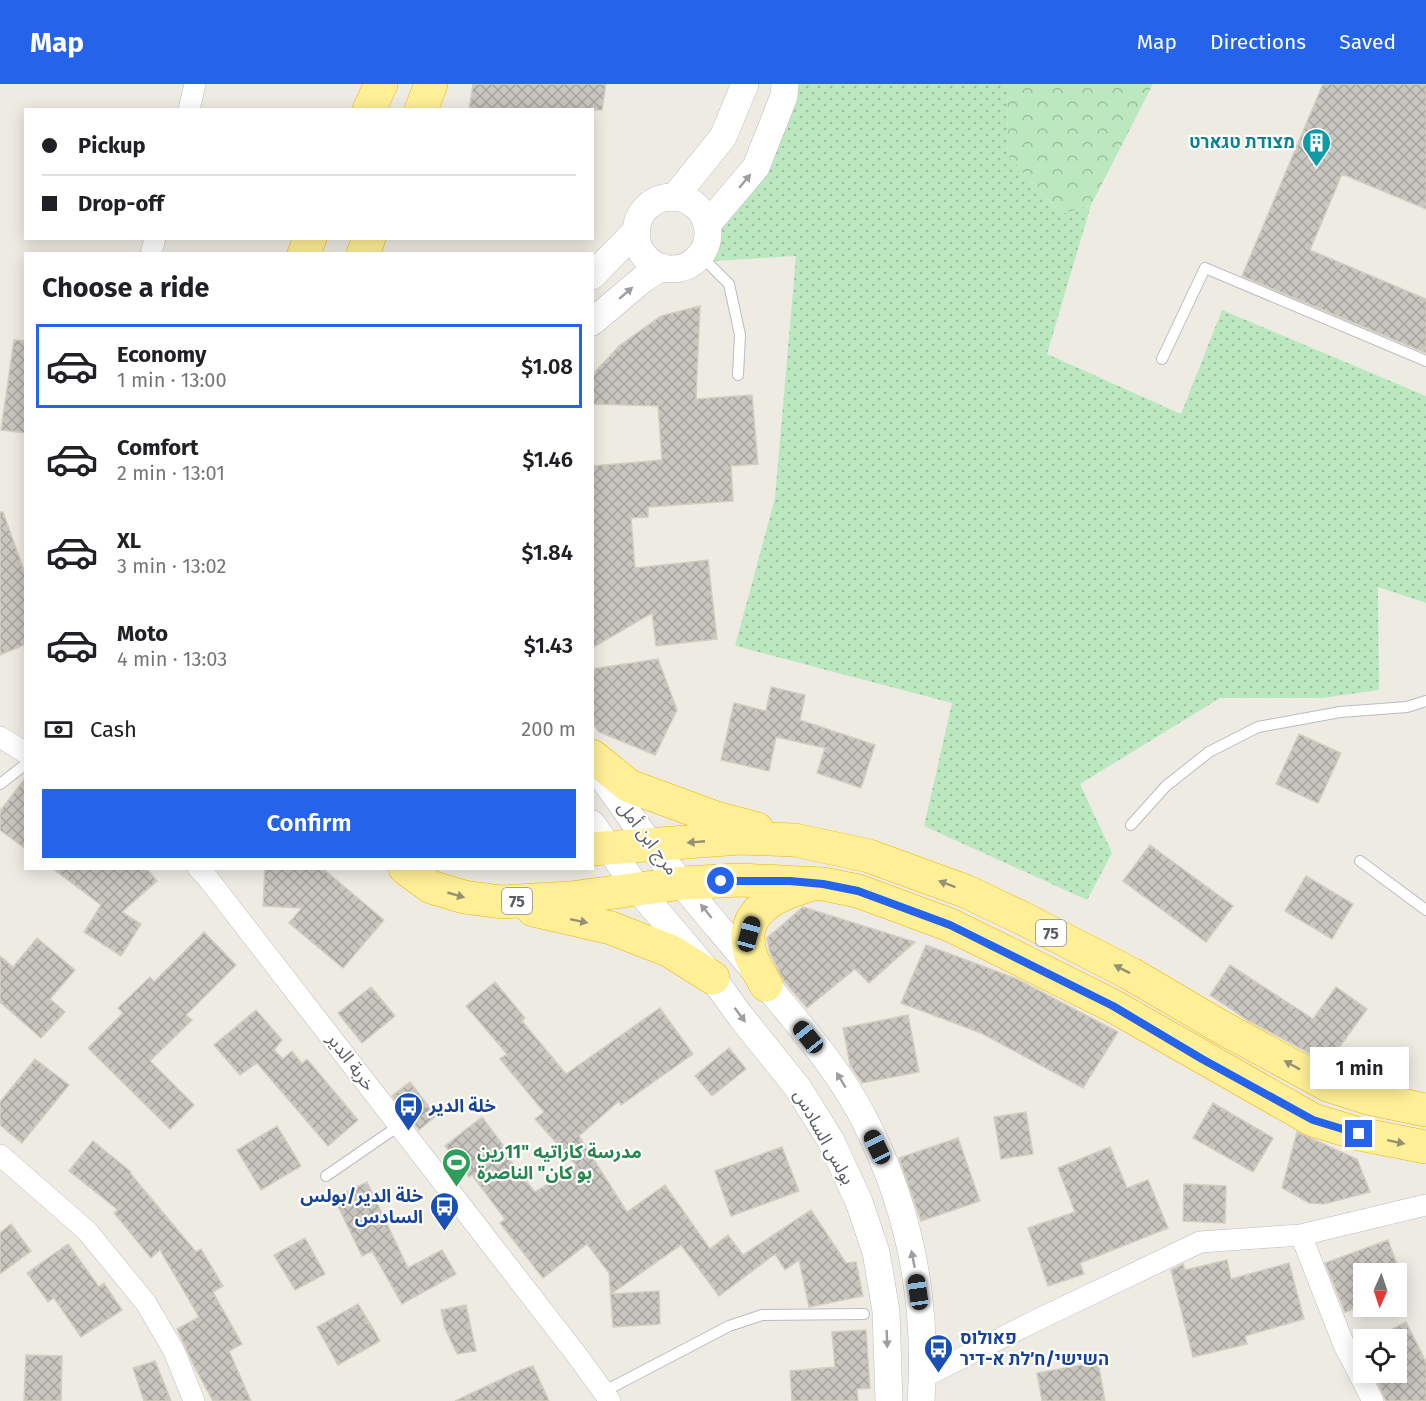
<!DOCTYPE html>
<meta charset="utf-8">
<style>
body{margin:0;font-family:"Fira Sans","Noto Sans Arabic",Heebo,sans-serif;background:#f2f2f2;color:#202124;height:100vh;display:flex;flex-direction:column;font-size:22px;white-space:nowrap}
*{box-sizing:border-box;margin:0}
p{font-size:20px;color:#757577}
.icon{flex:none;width:33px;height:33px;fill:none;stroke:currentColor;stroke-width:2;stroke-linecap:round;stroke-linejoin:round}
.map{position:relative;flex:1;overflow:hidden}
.side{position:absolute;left:24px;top:168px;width:570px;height:618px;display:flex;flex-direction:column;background:#fff;border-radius:0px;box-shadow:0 3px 15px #0003}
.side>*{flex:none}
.hud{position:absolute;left:24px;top:24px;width:570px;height:132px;border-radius:0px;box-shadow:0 3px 15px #0003;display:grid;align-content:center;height:132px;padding:0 18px;background:#fff}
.needle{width:39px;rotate:183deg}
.tools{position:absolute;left:1353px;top:1179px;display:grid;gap:12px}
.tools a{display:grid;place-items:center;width:54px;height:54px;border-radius:0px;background:#fff;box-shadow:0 3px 15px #0003;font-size:30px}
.end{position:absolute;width:27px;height:27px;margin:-14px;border:8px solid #2563eb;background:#fff;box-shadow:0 0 0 3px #fff}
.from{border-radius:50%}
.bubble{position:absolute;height:42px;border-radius:0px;background:#fff;box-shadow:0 3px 15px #0003;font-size:20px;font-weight:600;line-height:42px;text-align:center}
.car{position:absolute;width:18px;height:36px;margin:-18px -9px;border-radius:8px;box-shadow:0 0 4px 2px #0007;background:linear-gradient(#222 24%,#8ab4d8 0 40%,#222 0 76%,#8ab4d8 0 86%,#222 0)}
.hud b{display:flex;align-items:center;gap:21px;height:57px;font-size:22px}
.hud b+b{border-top:2px solid #e0e0e0}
.hud i{width:15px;height:15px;background:#202124}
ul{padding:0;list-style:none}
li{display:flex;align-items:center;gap:18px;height:84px;margin:0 12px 9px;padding:0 6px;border:3px solid transparent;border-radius:0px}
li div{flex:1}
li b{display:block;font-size:22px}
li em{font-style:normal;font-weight:600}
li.active{border-color:#2563eb}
li>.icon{width:54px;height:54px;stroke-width:1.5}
h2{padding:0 18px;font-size:27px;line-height:72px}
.pay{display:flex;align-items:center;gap:15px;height:66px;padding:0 18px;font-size:22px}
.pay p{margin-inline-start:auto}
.action{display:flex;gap:12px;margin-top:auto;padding:12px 18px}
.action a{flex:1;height:69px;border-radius:0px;background:#2563eb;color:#fff;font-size:24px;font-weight:600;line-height:69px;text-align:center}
header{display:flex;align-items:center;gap:36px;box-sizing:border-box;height:84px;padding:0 30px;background:#2563eb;color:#fff}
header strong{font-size:28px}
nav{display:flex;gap:33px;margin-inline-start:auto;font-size:21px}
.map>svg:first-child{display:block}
.grass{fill:url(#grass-dots)}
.forest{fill:url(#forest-crowns)}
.building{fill:url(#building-cross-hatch);stroke:#d3cec0;stroke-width:1.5}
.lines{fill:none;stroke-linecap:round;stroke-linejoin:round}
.service-casing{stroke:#babcc2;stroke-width:12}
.minor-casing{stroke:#babcc2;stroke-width:22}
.tertiary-casing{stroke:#babcc2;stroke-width:28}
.trunk-casing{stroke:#f0b400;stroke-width:34}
.service{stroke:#fff;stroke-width:10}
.minor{stroke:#fff;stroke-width:21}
.tertiary{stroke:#fff;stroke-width:27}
.trunk{stroke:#ffef97;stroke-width:33}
.oneway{fill:#9c9ea2}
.oneway2{fill:#949176}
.route{stroke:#2563eb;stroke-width:8}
.labels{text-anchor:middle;stroke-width:4.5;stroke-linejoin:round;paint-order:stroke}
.shield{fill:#fff;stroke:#8c8e92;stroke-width:1.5}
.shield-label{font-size:16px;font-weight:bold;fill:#5a5e64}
.culture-label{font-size:18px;font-weight:bold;fill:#0d838f;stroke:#fff;text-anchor:end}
.street-label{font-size:18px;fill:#5a5e64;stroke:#fff}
.transit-label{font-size:18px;font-weight:bold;fill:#164399;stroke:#fff;text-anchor:start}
.leisure-label{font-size:18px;font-weight:bold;fill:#27864d;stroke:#fff;text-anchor:start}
</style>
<header>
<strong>Map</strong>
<nav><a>Map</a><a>Directions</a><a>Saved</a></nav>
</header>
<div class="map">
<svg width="1426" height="1317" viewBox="0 0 1426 1317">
<defs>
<pattern id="grass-dots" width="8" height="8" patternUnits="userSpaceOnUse" patternTransform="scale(1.5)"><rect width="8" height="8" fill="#bce8bf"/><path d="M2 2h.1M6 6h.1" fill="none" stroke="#9cbf9f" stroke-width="1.8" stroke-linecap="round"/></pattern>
<pattern id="forest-crowns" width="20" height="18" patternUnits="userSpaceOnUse" patternTransform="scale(1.5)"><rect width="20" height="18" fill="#bce8bf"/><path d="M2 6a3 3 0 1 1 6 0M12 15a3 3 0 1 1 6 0" fill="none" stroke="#9cbf9f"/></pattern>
<pattern id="building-cross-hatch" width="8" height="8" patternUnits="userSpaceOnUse" patternTransform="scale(1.5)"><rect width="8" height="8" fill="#c9c6bf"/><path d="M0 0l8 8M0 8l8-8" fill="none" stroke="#a6a49f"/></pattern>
</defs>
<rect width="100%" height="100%" fill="#eeece2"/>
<path class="grass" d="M791 0H1007L1008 72 1062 130 1091 121 1047 270 1181 330 1222 226 1426 312V519L1378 503 1379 606 1322 614H1220L1080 700 1112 769 1087 816 924 742 952 619 735 562 775 414 796 172 713 177 714 139Z"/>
<path class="forest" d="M1007 0H1153L1091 121 1062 130 1008 72Z"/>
<path class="building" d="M473 0H606L602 26H469Z
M1323 0H1426V125L1342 90 1310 166 1426 215V269L1242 192Z
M700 222 696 315 752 311 758 380 731 382 733 417 648 423V433L631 434 635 484 708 476 717 555 656 562 652 529 592 564V382L662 376 658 322 592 320V291L619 262 661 232Z
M14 256 26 257V349L1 346Z
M0 428H3L26 492V560L0 571Z
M658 575 677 626 655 671 599 648 592 638V585Z
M771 603 805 611 800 636 875 661 861 704 817 689 825 664 776 653 769 687 721 676 734 619 766 627Z
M1299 650 1341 669 1318 719 1276 700Z
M26 693V765L0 746V727Z
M1150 761 1233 822 1206 858 1123 797Z
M52 784H146L157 797 122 828 141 840 121 872 84 848 101 821Z
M265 784H322L384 836 343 884 289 839 302 824 263 822Z
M1306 792 1353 820 1332 855 1285 827Z
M803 823 915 858 869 899 855 885 807 924 784 897 770 869 767 854Z
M204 848 236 881 186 931 192 936 150 977 194 1021 170 1045 88 964 123 929 118 924 150 893 154 898Z
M37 854 75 886 50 915 65 928 41 954 0 918V872L13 883Z
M926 861 1017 895 1118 948 1083 1004 981 949 901 919Z
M1230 881 1313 935 1336 903 1367 925 1328 979 1249 937 1210 911Z
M495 898 525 934 522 937 566 990 660 924 693 970 621 1021 619 1017 579 1052 627 1128 665 1101 710 1165 728 1151 743 1171 811 1126 846 1179 856 1178 863 1212 809 1223 799 1176 785 1186 775 1170 719 1212 681 1161 611 1210 659 1207 660 1240 613 1243 609 1189 587 1160 543 1194 500 1139 505 1135 472 1091 469 1093 445 1062 482 1033 506 1065 503 1067 535 1108 577 1082 535 1035 544 1028 500 975 507 970 466 922Z
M371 903 395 932 362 959 338 929Z
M256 926 282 956 274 966 283 975 292 967 302 980 307 975 358 1036 328 1062 257 979 240 991 214 961Z
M908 931 919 988 862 999 850 981 843 944Z
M729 964 746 985 712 1012 695 992Z
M35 975 69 1001 22 1059 0 1041V1018Z
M410 998 436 1032 419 1046 392 1012Z
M1213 1019 1273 1054 1253 1088 1193 1054Z
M1026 1028 1033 1070 1001 1075 994 1033Z
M277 1042 301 1082 261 1106 237 1066Z
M1297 1048 1357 1075 1370 1108 1324 1120 1309 1119 1282 1104Z
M958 1054 980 1117 921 1137 899 1074Z
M93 1057 131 1088 130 1089 196 1168 201 1165 223 1202 213 1208 242 1260 229 1267 251 1317H213L193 1280 177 1245 199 1233 160 1166 151 1174 114 1129 118 1126 69 1087Z
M782 1063 799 1107 731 1132 715 1087Z
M1110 1063 1127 1104 1148 1096 1168 1144 1080 1179 1084 1190 1048 1202 1028 1144 1075 1128 1058 1084Z
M367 1098 408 1184 442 1166 456 1190 402 1220 372 1167 362 1172 334 1114Z
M1184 1100 1226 1102 1225 1139 1183 1137Z
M11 1140 31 1167 0 1190V1149Z
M305 1154 325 1190 295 1206 274 1171Z
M1388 1156 1406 1205 1396 1209V1190H1364V1221L1345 1228 1325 1179Z
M68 1160 99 1203 104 1199 122 1226 81 1253 54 1214 48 1218 27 1189Z
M1227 1176 1231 1195 1289 1179 1304 1235 1245 1252 1247 1260 1193 1273 1171 1186 1183 1180 1185 1186Z
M358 1220 369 1238 365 1240 370 1239 380 1257 338 1281 317 1243Z
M466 1221 476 1267 457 1270 445 1244 441 1226Z
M1406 1238 1426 1278V1317H1386L1373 1288H1396V1256H1372Z
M866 1246 870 1304 857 1305 858 1317H792L790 1287 835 1283 832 1248Z
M26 1271 62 1272 61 1317H24Z
M155 1277 164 1299 171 1317H144L133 1284Z
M1098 1278 1105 1317H1042L1037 1289Z
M533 1282 549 1317H455L521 1286Z"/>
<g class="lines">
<defs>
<path id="service" d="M700 171 729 200 740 251 738 291
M1162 275 1205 184 1426 277
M0 700 26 680
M1131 741 1166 702 1209 668 1258 643 1340 628 1407 623 1426 617
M1360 777 1426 826
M326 1092 400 1041
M603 1308 729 1242 762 1231 864 1230"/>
<path id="minor" d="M189 26 195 0
M151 170 155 154
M0 653 26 669
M198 784 206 792 579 1274 610 1317
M0 1071 87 1147 146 1219 174 1267 194 1317
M1301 1151 1344 1261 1373 1317
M922 1294 1037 1236 1200 1158 1301 1151 1426 1121"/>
<path id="tertiary" d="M636 149a36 36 0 1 1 72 0a36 36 0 1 1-72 0Z
M674 114 723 53 745 0
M707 141 756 83 784 12 785 0
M592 192 637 146
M592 238 643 195 662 183
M596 684C615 710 632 736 651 761 684 804 720 845 755 887 793 934 835 979 863 1033 909 1121 928 1218 921 1317
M592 740 637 804 713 894 741 933 798 1004 831 1057 859 1118 876 1168 886 1227 889 1317"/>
<path id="trunk" d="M369 26 381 0
M421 26 431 0
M304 170 310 154
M363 170 369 154
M592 672 629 702 716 734 757 745
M592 765 740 754 795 756 869 772 965 807 1022 834 1131 890 1221 943 1328 1001 1368 1014 1426 1026
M405 784 431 803 464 813 502 818 570 814 683 799 739 796 823 800 858 807 950 841 1005 868 1113 922 1313 1036 1359 1050 1426 1063
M533 826 611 844 670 867 713 894
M766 901C761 891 752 879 750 868 739 827 776 811 807 802"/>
</defs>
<use href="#service" class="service-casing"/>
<use href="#minor" class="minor-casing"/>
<use href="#tertiary" class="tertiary-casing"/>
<use href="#trunk" class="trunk-casing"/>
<use href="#service" class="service"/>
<use href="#minor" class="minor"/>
<use href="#tertiary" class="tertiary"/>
<use href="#trunk" class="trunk"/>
</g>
<defs><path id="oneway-solid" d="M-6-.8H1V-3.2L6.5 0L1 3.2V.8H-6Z" transform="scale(1.5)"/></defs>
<g class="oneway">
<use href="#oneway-solid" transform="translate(745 97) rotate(-50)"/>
<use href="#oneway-solid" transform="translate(626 209) rotate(-41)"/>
<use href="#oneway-solid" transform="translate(706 827) rotate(-129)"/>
<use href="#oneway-solid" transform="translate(740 931) rotate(53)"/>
<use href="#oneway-solid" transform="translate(841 996) rotate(-121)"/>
<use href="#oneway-solid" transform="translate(913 1175) rotate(-101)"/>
<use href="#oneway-solid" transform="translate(887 1255) rotate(88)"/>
</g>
<g class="oneway2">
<use href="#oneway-solid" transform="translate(696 758) rotate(175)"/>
<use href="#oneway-solid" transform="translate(947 800) rotate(-159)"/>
<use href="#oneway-solid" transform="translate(456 811) rotate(16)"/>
<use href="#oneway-solid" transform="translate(579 837) rotate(12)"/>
<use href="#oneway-solid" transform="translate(1122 885) rotate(-153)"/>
<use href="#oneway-solid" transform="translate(1292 981) rotate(-151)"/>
<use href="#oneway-solid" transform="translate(1396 1058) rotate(12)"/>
</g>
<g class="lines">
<path class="route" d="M721 797H790L823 800 858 807 950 841 1113 922 1202 975 1313 1036 1359 1050"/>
</g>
<defs>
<symbol id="building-pin" viewBox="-11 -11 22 30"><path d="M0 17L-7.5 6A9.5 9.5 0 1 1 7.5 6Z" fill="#0f9aa8" stroke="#fff"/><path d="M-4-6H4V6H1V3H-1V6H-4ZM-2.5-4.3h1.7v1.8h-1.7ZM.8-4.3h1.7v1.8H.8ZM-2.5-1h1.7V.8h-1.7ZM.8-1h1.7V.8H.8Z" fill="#fff"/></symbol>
<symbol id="bus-pin" viewBox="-11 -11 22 30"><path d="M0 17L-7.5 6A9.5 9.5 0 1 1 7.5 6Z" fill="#1a4fb4" stroke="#fff"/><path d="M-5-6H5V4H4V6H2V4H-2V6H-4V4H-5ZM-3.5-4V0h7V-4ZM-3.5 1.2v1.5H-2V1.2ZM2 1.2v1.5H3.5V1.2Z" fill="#fff"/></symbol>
<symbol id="stadium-pin" viewBox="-11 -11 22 30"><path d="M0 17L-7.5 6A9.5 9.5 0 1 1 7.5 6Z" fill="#2e9e5b" stroke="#fff"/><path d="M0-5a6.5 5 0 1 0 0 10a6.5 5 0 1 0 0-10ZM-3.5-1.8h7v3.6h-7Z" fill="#fff"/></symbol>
</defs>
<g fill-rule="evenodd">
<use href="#building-pin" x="1300" y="42" width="33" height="45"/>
<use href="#bus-pin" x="392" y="1006" width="33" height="45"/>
<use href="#stadium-pin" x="440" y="1062" width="33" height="45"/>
<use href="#bus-pin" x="428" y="1106" width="33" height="45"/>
<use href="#bus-pin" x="922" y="1248" width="33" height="45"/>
</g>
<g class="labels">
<g class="shield">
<rect x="502" y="804" width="30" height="26" rx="4.5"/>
<rect x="1036" y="836" width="30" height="26" rx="4.5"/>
</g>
<g class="shield-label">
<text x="517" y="823">75</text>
<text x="1051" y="855">75</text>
</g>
<g class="culture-label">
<text x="1295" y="64">מצודת טגארט</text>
</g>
<g class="street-label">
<text transform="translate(648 754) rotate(53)" y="6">مرج ابن أمل</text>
<text transform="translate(351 978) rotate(53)" y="6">خربة الدير</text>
<text transform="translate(824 1053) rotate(61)" y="6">بولس السادس</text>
</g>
<g class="transit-label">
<text x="429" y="1028">خلة الدير</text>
<text x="423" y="1118" text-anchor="end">خلة الدير/بولس<tspan x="423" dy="21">السادس</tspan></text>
<text x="960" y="1260">פאולוס<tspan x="960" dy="21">השישי/ח׳לת א-דיר</tspan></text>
</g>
<g class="leisure-label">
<text x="477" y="1074">مدرسة كاراتيه "11رين<tspan x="477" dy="21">بو كان" الناصرة</tspan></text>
</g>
</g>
</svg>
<div class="tools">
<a><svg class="needle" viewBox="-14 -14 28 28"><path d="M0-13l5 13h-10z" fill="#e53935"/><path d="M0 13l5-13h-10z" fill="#757577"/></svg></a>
<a><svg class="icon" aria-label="locate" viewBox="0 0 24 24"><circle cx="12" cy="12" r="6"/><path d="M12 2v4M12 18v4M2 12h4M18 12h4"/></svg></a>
</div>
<i class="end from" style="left:721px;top:797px"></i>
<i class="end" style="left:1359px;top:1050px"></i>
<div class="bubble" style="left:1310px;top:963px;width:99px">1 min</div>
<i class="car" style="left:749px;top:850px;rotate:15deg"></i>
<i class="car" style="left:808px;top:953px;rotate:321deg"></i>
<i class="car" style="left:877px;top:1063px;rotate:334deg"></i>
<i class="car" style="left:918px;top:1208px;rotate:352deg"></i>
<div class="hud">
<b><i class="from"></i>Pickup</b>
<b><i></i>Drop-off</b>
</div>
<section class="side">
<h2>Choose a ride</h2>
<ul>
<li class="active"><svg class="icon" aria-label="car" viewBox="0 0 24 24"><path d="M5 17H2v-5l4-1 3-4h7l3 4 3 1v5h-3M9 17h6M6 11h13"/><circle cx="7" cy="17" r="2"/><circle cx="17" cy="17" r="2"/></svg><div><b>Economy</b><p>1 min · 13:00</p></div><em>$1.08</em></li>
<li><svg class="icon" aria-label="car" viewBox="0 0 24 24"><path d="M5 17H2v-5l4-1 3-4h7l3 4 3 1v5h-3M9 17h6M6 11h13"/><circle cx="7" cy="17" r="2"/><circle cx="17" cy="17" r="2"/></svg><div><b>Comfort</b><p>2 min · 13:01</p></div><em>$1.46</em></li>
<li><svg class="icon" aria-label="car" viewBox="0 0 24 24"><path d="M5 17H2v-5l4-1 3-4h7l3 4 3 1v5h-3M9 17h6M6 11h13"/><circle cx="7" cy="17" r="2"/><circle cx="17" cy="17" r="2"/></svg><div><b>XL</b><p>3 min · 13:02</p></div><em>$1.84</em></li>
<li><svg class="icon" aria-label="car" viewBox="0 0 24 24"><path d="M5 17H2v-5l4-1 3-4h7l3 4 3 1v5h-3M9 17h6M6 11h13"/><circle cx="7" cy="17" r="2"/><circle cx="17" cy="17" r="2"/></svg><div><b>Moto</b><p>4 min · 13:03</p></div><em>$1.43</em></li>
</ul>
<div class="pay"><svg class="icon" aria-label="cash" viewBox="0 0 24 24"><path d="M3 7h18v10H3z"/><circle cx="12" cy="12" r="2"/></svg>Cash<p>200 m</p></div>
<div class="action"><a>Confirm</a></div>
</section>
</div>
